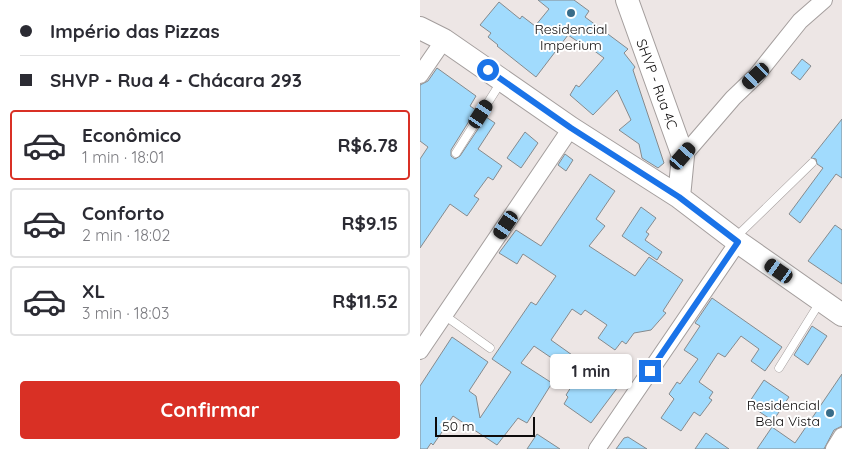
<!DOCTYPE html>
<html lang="pt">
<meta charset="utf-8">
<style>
body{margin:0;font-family:Quicksand,sans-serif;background:#f2f2f3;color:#2b2b33;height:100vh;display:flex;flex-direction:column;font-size:19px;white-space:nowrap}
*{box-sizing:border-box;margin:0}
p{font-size:16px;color:#7c7c81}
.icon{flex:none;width:28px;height:28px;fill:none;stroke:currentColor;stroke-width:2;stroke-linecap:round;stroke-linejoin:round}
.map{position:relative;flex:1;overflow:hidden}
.side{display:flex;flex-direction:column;background:#fff;width:420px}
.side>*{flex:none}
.banner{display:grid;align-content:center;height:110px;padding:0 20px;background:#fff}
.scale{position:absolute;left:15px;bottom:12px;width:100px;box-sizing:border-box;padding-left:5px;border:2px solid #0d0b0b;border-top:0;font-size:14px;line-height:18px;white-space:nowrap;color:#0d0b0b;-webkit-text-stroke:4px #fff;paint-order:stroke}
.end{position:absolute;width:22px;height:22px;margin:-11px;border:6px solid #1a73e8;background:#fff;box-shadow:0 0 0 2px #fff}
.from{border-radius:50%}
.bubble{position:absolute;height:35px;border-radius:5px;background:#fff;box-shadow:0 1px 4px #0004;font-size:16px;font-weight:800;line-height:35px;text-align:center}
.car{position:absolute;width:15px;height:30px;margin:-15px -8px;border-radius:6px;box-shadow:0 0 4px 1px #0007;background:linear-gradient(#222 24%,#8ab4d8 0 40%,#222 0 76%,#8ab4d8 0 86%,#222 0)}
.banner b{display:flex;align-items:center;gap:18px;height:48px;font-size:19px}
.banner b+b{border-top:1px solid #e1e1e2}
.banner i{width:12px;height:12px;background:#2b2b33}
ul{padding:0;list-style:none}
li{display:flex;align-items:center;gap:15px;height:70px;margin:0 10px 8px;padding:0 10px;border:2px solid #e1e1e2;border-radius:5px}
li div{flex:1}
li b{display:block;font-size:19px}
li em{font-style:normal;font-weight:800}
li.on{border-color:#d93025}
li>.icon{width:45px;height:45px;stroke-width:1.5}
.cta{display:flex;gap:10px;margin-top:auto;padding:10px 20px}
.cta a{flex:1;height:58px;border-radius:5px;background:#d93025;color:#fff;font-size:20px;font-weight:800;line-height:58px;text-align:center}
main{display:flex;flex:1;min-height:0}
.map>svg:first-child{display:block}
.building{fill:#a1dbfd;stroke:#868a8d}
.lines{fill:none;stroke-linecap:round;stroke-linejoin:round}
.lane-casing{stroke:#a49e9d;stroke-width:9}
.street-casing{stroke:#a49e9d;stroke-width:18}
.secondary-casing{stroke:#a49e9d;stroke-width:24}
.lane{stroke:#fff;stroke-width:8}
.street{stroke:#fff;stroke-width:16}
.secondary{stroke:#fff;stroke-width:22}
.route{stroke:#1a73e8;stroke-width:6}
.poi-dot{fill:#386c89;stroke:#fff;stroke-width:2}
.labels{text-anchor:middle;stroke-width:4;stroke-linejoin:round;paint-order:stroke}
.poi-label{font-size:14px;fill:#0d0b0b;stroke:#fff}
.street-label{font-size:14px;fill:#0d0b0b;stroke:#fff}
</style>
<main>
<section class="side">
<div class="banner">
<b><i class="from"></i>Império das Pizzas</b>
<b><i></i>SHVP - Rua 4 - Chácara 293</b>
</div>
<ul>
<li class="on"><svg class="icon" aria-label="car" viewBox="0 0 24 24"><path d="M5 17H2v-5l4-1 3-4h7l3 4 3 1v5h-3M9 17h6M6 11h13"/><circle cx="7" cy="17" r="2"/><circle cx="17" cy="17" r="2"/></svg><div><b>Econômico</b><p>1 min · 18:01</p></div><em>R$6.78</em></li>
<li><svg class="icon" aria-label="car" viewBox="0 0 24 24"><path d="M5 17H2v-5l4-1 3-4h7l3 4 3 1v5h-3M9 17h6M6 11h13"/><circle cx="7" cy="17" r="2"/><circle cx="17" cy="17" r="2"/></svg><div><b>Conforto</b><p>2 min · 18:02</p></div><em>R$9.15</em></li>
<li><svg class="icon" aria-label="car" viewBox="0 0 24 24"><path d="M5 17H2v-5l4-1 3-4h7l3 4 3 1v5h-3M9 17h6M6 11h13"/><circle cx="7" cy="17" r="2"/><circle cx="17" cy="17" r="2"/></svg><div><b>XL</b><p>3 min · 18:03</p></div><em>R$11.52</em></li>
</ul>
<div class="cta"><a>Confirmar</a></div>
</section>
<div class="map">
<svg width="422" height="449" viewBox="0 0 422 449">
<rect width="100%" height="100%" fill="#ede6e5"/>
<path class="building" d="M118 0H154L169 11 165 17 208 49 204 53 215 67 213 70 244 163 238 168 222 158 219 144 199 130 211 120 197 90 173 115 150 95 156 85 159 87 184 58 161 41 160 43 148 35 116 77 77 46 78 45 68 37 71 33 60 25 79 2 100 19 102 16 115 26 129 9Z
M382 59 391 66 380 80 371 73Z
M17 68 56 96 50 106 56 110 31 150V156L35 159 40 156 66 117 75 123 58 149 82 166 73 180 68 177 54 196 59 199 47 216 30 204 0 248V159L8 147 0 141V85L8 81Z
M422 119V178L416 174 380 223 369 214 403 168 397 164 396 159 391 158Z
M105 132 118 143 101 168 87 158Z
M145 154 153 160 146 171 138 165Z
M170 174 195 191 176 219 185 226 169 246 215 276 229 257 263 280 243 311 246 313 231 330 214 333 206 344 202 341 195 350 178 338 187 325 165 310 161 315 152 309 131 340 162 362 187 357 202 367 191 382 198 387 171 423 144 404 148 397 146 395 158 376 114 346 101 363 132 383 107 423 98 418 77 445 33 416 13 445 11 443 7 449H0V386L32 337 68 362 49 391 56 396 60 418 91 372 72 359 111 302 116 305 136 276 103 254 97 264 79 253 96 230 121 246Z
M221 207 236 218 226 232 229 234 225 240 242 252 237 260 202 236Z
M415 225 422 230V284L388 261Z
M292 298 362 347 345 371 331 361 339 349 321 336 305 357 298 353 279 382 293 392 289 398 292 400 280 416 274 412 261 431 241 418 254 399 249 394 257 382 260 384 278 359 264 350 280 326 275 323Z
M392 326 407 336 388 365 374 355Z
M422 374V426L414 430 404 449H337L352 427 375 443Z
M344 380 369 397 353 421 328 404Z
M286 433 309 449H275Z
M117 434 140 449H107Z
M208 437 227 449H196L204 438Z"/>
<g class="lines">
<defs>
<path id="lane" d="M36 153 81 82
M316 237 392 163
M24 315 70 348
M359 368 400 302"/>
<path id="street" d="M0 75 24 40
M263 156 313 98 336 76 380 21 404 0
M0 351 151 128
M177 449 318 242
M414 449 422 436"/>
<path id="secondary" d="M207 0 263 156 259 197
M0 28 24 40 151 128 259 197 318 242 422 315"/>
</defs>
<use href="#lane" class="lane-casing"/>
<use href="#street" class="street-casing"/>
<use href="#secondary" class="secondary-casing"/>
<use href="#lane" class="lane"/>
<use href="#street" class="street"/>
<use href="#secondary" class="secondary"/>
</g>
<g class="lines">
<path class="route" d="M68 70 151 128 259 197 318 242 230 371"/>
</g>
<g class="poi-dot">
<circle cx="151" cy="13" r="5"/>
<circle cx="410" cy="413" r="5"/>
</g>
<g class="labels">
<g class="poi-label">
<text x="151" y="34">Residencial<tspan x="151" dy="16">Imperium</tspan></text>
<text x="400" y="410" text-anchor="end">Residencial<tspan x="400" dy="16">Bela Vista</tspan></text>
</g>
<g class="street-label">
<text transform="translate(237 84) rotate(70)" y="5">SHVP - Rua 4C</text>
</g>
</g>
</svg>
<div class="scale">50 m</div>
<i class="end from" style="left:68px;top:70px"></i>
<i class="end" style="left:230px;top:371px"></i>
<div class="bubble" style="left:130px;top:354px;width:82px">1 min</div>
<i class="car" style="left:336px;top:76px;rotate:227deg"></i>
<i class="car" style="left:61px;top:114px;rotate:33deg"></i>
<i class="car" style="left:263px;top:156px;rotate:41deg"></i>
<i class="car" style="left:86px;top:225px;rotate:214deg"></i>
<i class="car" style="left:359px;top:271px;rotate:305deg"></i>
</div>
</main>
